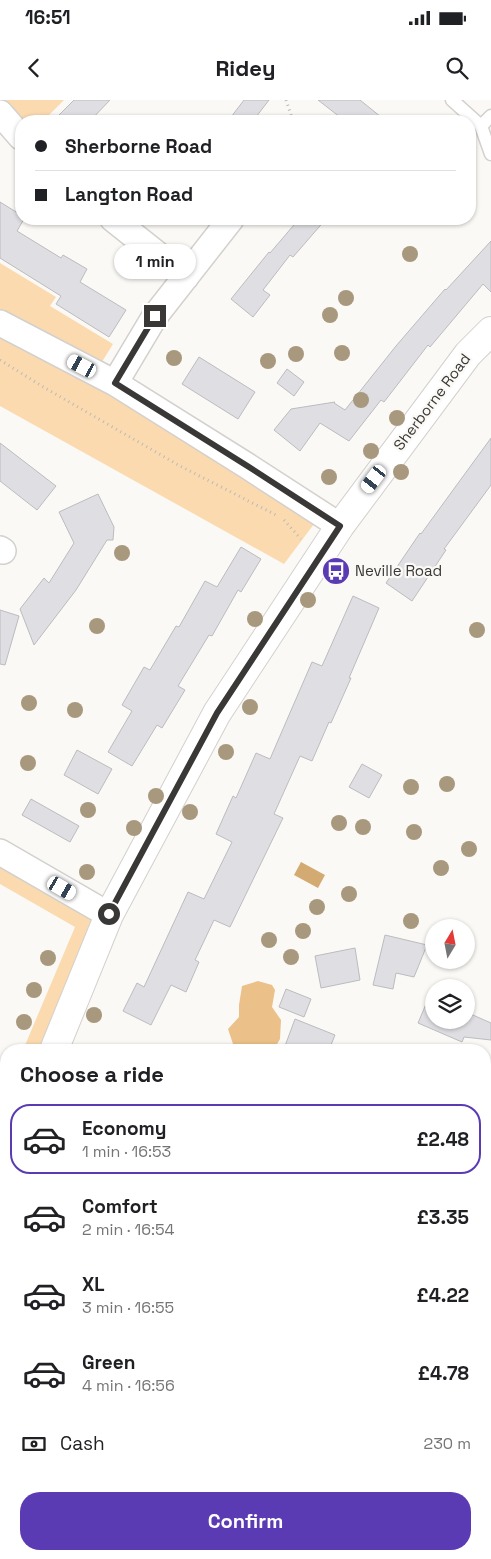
<!DOCTYPE html>
<meta charset="utf-8">
<style>
body{margin:0;font-family:"Space Grotesk",sans-serif;background:#f2f2f2;color:#202124;height:100vh;display:flex;flex-direction:column;font-size:19px;white-space:nowrap}
*{box-sizing:border-box;margin:0}
p{font-size:16px;color:#757577}
.icon{flex:none;width:28px;height:28px;fill:none;stroke:currentColor;stroke-width:2;stroke-linecap:round;stroke-linejoin:round}
.map{position:relative;flex:1;overflow:hidden}
.sheet{position:absolute;left:0px;top:944px;width:491px;height:516px;display:flex;flex-direction:column;background:#fff;border-radius:20px 20px 0 0;box-shadow:0 1px 4px #0004}
.sheet>*{flex:none}
.banner{position:absolute;left:15px;top:15px;width:461px;height:110px;border-radius:20px;box-shadow:0 1px 4px #0004;display:grid;align-content:center;height:110px;padding:0 20px;background:#fff}
.needle{width:32px;rotate:10deg}
.tools{position:absolute;left:425px;top:819px;display:grid;gap:10px}
.tools a{display:grid;place-items:center;width:50px;height:50px;border-radius:50%;background:#fff;box-shadow:0 1px 4px #0004;font-size:25px}
.end{position:absolute;width:22px;height:22px;margin:-11px;border:6px solid #393837;background:#fff;box-shadow:0 0 0 2px #fff}
.from{border-radius:50%}
.bubble{position:absolute;height:35px;border-radius:18px;background:#fff;box-shadow:0 1px 4px #0004;font-size:16px;font-weight:800;line-height:35px;text-align:center}
.car{position:absolute;width:15px;height:30px;margin:-15px -8px;border-radius:6px;box-shadow:0 0 4px 1px #0007;background:linear-gradient(#fff 24%,#345 0 40%,#fff 0 76%,#345 0 86%,#fff 0)}
.banner b{display:flex;align-items:center;gap:18px;height:48px;font-size:19px}
.banner b+b{border-top:1px solid #e0e0e0}
.banner i{width:12px;height:12px;background:#202124}
ul{padding:0;list-style:none}
li{display:flex;align-items:center;gap:15px;height:70px;margin:0 10px 8px;padding:0 10px;border:2px solid transparent;border-radius:20px}
li div{flex:1}
li b{display:block;font-size:19px}
li em{font-style:normal;font-weight:800}
li.active{border-color:#5a3bb3}
li>.icon{width:45px;height:45px;stroke-width:1.5}
h2{padding:0 20px;font-size:22px;line-height:60px}
.pay{display:flex;align-items:center;gap:12px;height:55px;padding:0 20px;font-size:19px}
.pay p{margin-inline-start:auto}
.button{display:flex;gap:10px;margin-top:auto;padding:10px 20px}
.button a{flex:1;height:58px;border-radius:20px;background:#5a3bb3;color:#fff;font-size:20px;font-weight:800;line-height:58px;text-align:center}
.status{display:flex;justify-content:space-between;align-items:center;height:35px;padding:0 25px;background:#fff;direction:ltr}
.status svg{height:14px;fill:currentColor}
header{display:flex;justify-content:space-between;align-items:center;height:65px;padding:0 20px;background:#fff;font-size:22px;font-weight:800}
.map>svg:first-child{display:block}
.green{fill:#fbdaaf}
.forest{fill:#ebc189}
.water{fill:#d4aa73}
.building{fill:#dfdfe3;stroke:#bcbbbf}
.lines{fill:none;stroke-linecap:round;stroke-linejoin:round}
.service-casing{stroke:#d3d0cd;stroke-width:15}
.minor-casing{stroke:#d3d0cd;stroke-width:28}
.tertiary-casing{stroke:#d3d0cd;stroke-width:30}
.path{stroke:#bcbab7;stroke-width:3;stroke-dasharray:1 4;stroke-linecap:butt}
.service{stroke:#fff;stroke-width:12}
.minor{stroke:#fff;stroke-width:25}
.tertiary{stroke:#fff;stroke-width:28}
.tree{fill:#a8987e}
.route{stroke:#393837;stroke-width:6}
.labels{text-anchor:middle;stroke-width:4.5;stroke-linejoin:round;paint-order:stroke}
.street-label{font-size:15px;fill:#393837;stroke:#fbf9f5}
.poi-label{font-size:15px;fill:#393837;stroke:#fbf9f5;text-anchor:start}
</style>
<div class="status"><b>16:51</b><svg viewBox="0 0 49 12"><path d="M0 12V9h3v3zM5 12V6h3v6zM10 12V3h3v9zM15 12V0h3v12zM26 1h20v11H26zM47 4h2v5h-2z"/></svg></div>
<header><svg class="icon" aria-label="back" viewBox="0 0 24 24"><path d="M15 5l-7 7 7 7"/></svg>Ridey<svg class="icon" aria-label="search" viewBox="0 0 24 24"><circle cx="10" cy="10" r="6"/><path d="M15 15l6 6"/></svg></header>
<div class="map">
<svg width="491" height="1459" viewBox="0 0 491 1459">
<rect width="100%" height="100%" fill="#fbf9f5"/>
<path class="green" d="M1 0H64L43 21 21 22Z
M0 163 56 197 50 206 113 244 92 278 317 420 284 464 0 306Z
M0 757 101 816 47 950H23L75 827 0 784Z
M6 989V1073L0 1072V1003Z"/>
<path class="forest" d="M258 881 272 885 275 890 272 907 281 920 280 939 276 946 271 950H235L228 929 239 917V905L242 886Z
M0 1072 6 1073V1173H0Z"/>
<path class="water" d="M301 762 325 775 318 788 294 775Z"/>
<path class="building" d="M74 0H110L90 21H53Z
M244 0H269L253 21H228Z
M318 0H360L386 21H345Z
M0 102 21 115V119H24L17 131 61 158 63 155 87 169 80 182 126 210 109 237 56 204 61 196 0 158Z
M299 119H326L293 157 290 155 263 190 270 195 253 217 231 199 269 152 270 153Z
M491 141V192L483 184 430 247 428 245 384 302 381 300 349 341 320 323 300 351 274 330 291 309 335 302 334 303 345 310 396 246 445 189 446 190Z
M199 257 255 292 238 319 182 284Z
M287 269 304 282 294 296 277 283Z
M491 338V385L444 449 446 450 412 501 386 483 420 433 421 434Z
M0 343 56 386 37 410 0 381Z
M98 394 114 427 113 440H107L76 490 34 545 20 509 44 478 49 483 74 443 59 412Z
M241 447 261 459 241 492 238 490 212 536 209 535 178 586 185 590 162 628 157 625 132 666 108 652 132 611 122 605 144 567 150 570 176 526 179 527 205 481 217 487Z
M353 496 379 508 349 578H351L331 623 329 622 312 661 300 656 274 714 283 718 230 827 214 820 195 860 199 862 186 892 171 885 151 925 123 911 137 883 144 887 188 792 204 799 232 742 216 734 233 696 236 698 256 653 270 659 312 562 322 566Z
M0 510 19 516 5 565 0 564Z
M77 650 112 669 98 694 64 675Z
M362 664 382 675 369 698 349 687Z
M31 699 79 726 70 742 22 715Z
M385 835 427 845 414 877 396 873 393 889 373 885Z
M355 848 360 880 321 888 315 856Z
M286 889 311 899 304 917 279 907Z
M429 897 434 899V920H466V912L491 923V940L464 937 462 942 418 923Z
M295 919 335 935 329 950H296L285 946Z"/>
<g class="lines">
<defs>
<path id="service" d="M452 0 481 26 491 54
M481 26 491 16
M0 1065 6 1066
M469 1459V1454"/>
<path id="minor" d="M0 13 21 37
M113 119 186 177
M0 223 115 283 249 367 340 426
M115 283 155 216 231 119
M0 449 3 451
M0 752 109 815
M485 990H491"/>
<path id="tertiary" d="M54 950 109 815 217 613 340 426 468 254 491 231
M485 1400H491
M0 1417 6 1409"/>
</defs>
<use href="#service" class="service-casing"/>
<use href="#minor" class="minor-casing"/>
<use href="#tertiary" class="tertiary-casing"/>
<path class="path" d="M286 0 293 21
M0 260 45 288 180 366 276 415
M284 420 301 439
M0 1349H6
M0 1454 6 1445"/>
<use href="#service" class="service"/>
<use href="#minor" class="minor"/>
<use href="#tertiary" class="tertiary"/>
</g>
<g class="tree">
<circle cx="410" cy="154" r="8"/>
<circle cx="346" cy="198" r="8"/>
<circle cx="330" cy="215" r="8"/>
<circle cx="342" cy="253" r="8"/>
<circle cx="296" cy="254" r="8"/>
<circle cx="174" cy="258" r="8"/>
<circle cx="268" cy="261" r="8"/>
<circle cx="361" cy="300" r="8"/>
<circle cx="397" cy="318" r="8"/>
<circle cx="371" cy="351" r="8"/>
<circle cx="401" cy="372" r="8"/>
<circle cx="329" cy="377" r="8"/>
<circle cx="122" cy="453" r="8"/>
<circle cx="308" cy="500" r="8"/>
<circle cx="255" cy="519" r="8"/>
<circle cx="97" cy="526" r="8"/>
<circle cx="477" cy="530" r="8"/>
<circle cx="29" cy="603" r="8"/>
<circle cx="250" cy="607" r="8"/>
<circle cx="75" cy="610" r="8"/>
<circle cx="226" cy="652" r="8"/>
<circle cx="28" cy="663" r="8"/>
<circle cx="447" cy="684" r="8"/>
<circle cx="411" cy="687" r="8"/>
<circle cx="156" cy="696" r="8"/>
<circle cx="88" cy="710" r="8"/>
<circle cx="190" cy="712" r="8"/>
<circle cx="339" cy="723" r="8"/>
<circle cx="363" cy="727" r="8"/>
<circle cx="134" cy="728" r="8"/>
<circle cx="414" cy="732" r="8"/>
<circle cx="469" cy="749" r="8"/>
<circle cx="441" cy="768" r="8"/>
<circle cx="87" cy="772" r="8"/>
<circle cx="349" cy="794" r="8"/>
<circle cx="317" cy="807" r="8"/>
<circle cx="411" cy="821" r="8"/>
<circle cx="303" cy="831" r="8"/>
<circle cx="269" cy="840" r="8"/>
<circle cx="291" cy="857" r="8"/>
<circle cx="48" cy="858" r="8"/>
<circle cx="34" cy="890" r="8"/>
<circle cx="94" cy="915" r="8"/>
<circle cx="24" cy="922" r="8"/>
</g>
<g class="lines">
<path class="route" d="M109 814 217 613 340 426 249 367 115 283 155 216"/>
</g>
<defs>
<symbol id="bus-disc" viewBox="-11 -11 22 22"><circle r="9.5" fill="#5a3bb3" stroke="#fbf9f5"/><path d="M-5-6H5V4H4V6H2V4H-2V6H-4V4H-5ZM-3.5-4V0h7V-4ZM-3.5 1.2v1.5H-2V1.2ZM2 1.2v1.5H3.5V1.2Z" fill="#fff"/></symbol>
</defs>
<g fill-rule="evenodd">
<use href="#bus-disc" x="320" y="455" width="32" height="32"/>
</g>
<g class="labels">
<g class="street-label">
<text transform="translate(432 302) rotate(-53)" y="5">Sherborne Road</text>
</g>
<g class="poi-label">
<text x="355" y="476">Neville Road</text>
</g>
</g>
</svg>
<div class="tools">
<a><svg class="needle" viewBox="-14 -14 28 28"><path d="M0-13l5 13h-10z" fill="#e53935"/><path d="M0 13l5-13h-10z" fill="#757577"/></svg></a>
<a><svg class="icon" aria-label="layers" viewBox="0 0 24 24"><path d="M12 4l9 5-9 5-9-5zM3 14l9 5 9-5"/></svg></a>
</div>
<i class="end from" style="left:109px;top:814px"></i>
<i class="end" style="left:155px;top:216px"></i>
<div class="bubble" style="left:114px;top:144px;width:82px">1 min</div>
<i class="car" style="left:82px;top:266px;rotate:298deg"></i>
<i class="car" style="left:374px;top:379px;rotate:217deg"></i>
<i class="car" style="left:62px;top:788px;rotate:120deg"></i>
<div class="banner">
<b><i class="from"></i>Sherborne Road</b>
<b><i></i>Langton Road</b>
</div>
<section class="sheet">
<h2>Choose a ride</h2>
<ul>
<li class="active"><svg class="icon" aria-label="car" viewBox="0 0 24 24"><path d="M5 17H2v-5l4-1 3-4h7l3 4 3 1v5h-3M9 17h6M6 11h13"/><circle cx="7" cy="17" r="2"/><circle cx="17" cy="17" r="2"/></svg><div><b>Economy</b><p>1 min · 16:53</p></div><em>£2.48</em></li>
<li><svg class="icon" aria-label="car" viewBox="0 0 24 24"><path d="M5 17H2v-5l4-1 3-4h7l3 4 3 1v5h-3M9 17h6M6 11h13"/><circle cx="7" cy="17" r="2"/><circle cx="17" cy="17" r="2"/></svg><div><b>Comfort</b><p>2 min · 16:54</p></div><em>£3.35</em></li>
<li><svg class="icon" aria-label="car" viewBox="0 0 24 24"><path d="M5 17H2v-5l4-1 3-4h7l3 4 3 1v5h-3M9 17h6M6 11h13"/><circle cx="7" cy="17" r="2"/><circle cx="17" cy="17" r="2"/></svg><div><b>XL</b><p>3 min · 16:55</p></div><em>£4.22</em></li>
<li><svg class="icon" aria-label="car" viewBox="0 0 24 24"><path d="M5 17H2v-5l4-1 3-4h7l3 4 3 1v5h-3M9 17h6M6 11h13"/><circle cx="7" cy="17" r="2"/><circle cx="17" cy="17" r="2"/></svg><div><b>Green</b><p>4 min · 16:56</p></div><em>£4.78</em></li>
</ul>
<div class="pay"><svg class="icon" aria-label="cash" viewBox="0 0 24 24"><path d="M3 7h18v10H3z"/><circle cx="12" cy="12" r="2"/></svg>Cash<p>230 m</p></div>
<div class="button"><a>Confirm</a></div>
</section>
</div>
